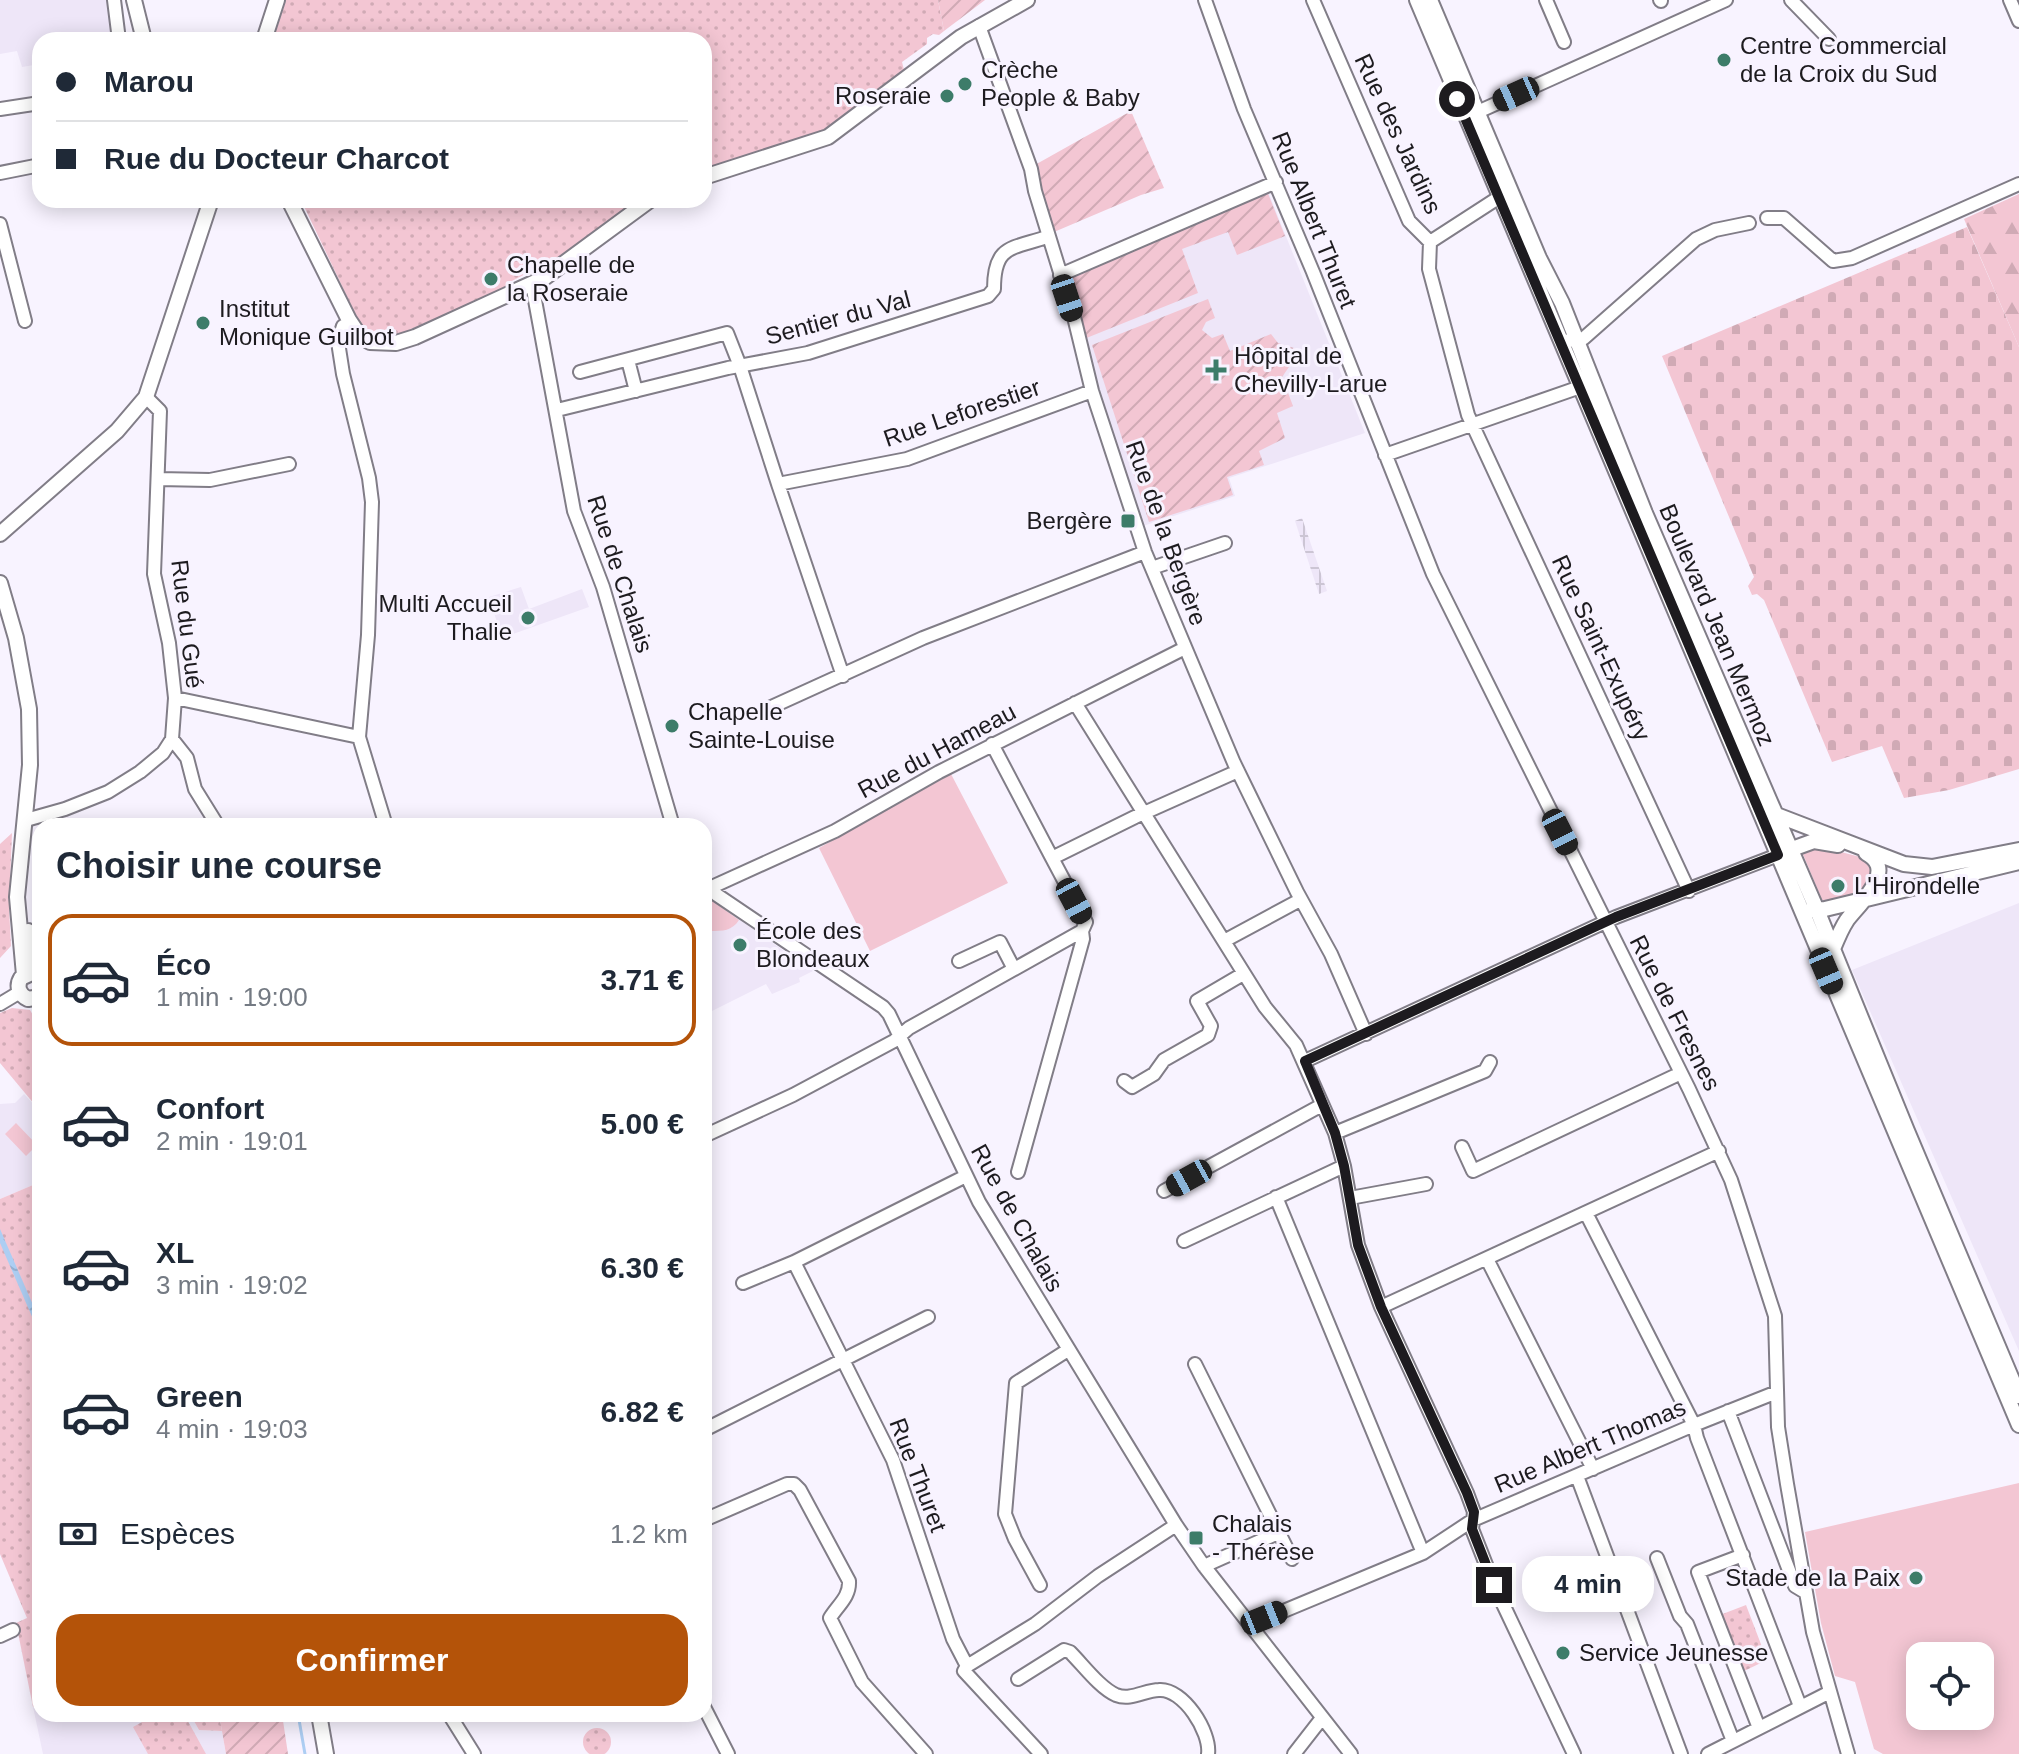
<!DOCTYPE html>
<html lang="fr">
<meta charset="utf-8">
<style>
body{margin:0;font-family:Arial,sans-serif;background:#f2f2f3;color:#1f2937;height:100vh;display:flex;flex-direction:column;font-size:30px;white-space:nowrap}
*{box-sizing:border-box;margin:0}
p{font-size:26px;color:#747a83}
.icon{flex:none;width:44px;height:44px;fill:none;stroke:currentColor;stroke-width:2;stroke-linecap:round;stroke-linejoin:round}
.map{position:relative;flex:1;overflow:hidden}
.sheet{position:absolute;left:32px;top:818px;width:680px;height:904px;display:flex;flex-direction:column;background:#fff;border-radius:24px;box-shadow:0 4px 20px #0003}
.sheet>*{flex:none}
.banner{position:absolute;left:32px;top:32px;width:680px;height:176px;border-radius:24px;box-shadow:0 4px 20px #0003;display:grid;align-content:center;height:176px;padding:0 24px;background:#fff}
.tools{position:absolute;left:1906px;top:1642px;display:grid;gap:16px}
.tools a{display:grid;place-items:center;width:88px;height:88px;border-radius:16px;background:#fff;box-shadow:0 4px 20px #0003;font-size:40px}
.end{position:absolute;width:36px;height:36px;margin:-18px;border:10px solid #1d1b1f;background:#fff;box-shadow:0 0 0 4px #fff}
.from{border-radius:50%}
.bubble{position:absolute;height:56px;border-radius:24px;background:#fff;box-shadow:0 4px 20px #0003;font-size:26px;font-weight:600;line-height:56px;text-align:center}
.car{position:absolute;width:24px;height:48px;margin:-24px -12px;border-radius:10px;box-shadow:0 0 6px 2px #0007;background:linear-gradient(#222 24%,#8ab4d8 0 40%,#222 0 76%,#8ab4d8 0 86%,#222 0)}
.banner b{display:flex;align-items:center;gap:28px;height:76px;font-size:30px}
.banner b+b{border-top:2px solid #e0e1e3}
.banner i{width:20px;height:20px;background:#1f2937}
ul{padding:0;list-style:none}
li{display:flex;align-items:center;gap:24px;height:132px;margin:0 16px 12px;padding:0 8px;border:4px solid transparent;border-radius:24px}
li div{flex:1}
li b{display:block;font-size:30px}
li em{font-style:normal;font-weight:600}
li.selected{border-color:#b45309}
li>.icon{width:72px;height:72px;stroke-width:1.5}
h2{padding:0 24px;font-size:36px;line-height:96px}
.pay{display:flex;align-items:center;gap:20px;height:88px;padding:0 24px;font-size:30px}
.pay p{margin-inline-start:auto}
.action{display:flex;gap:16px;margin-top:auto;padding:16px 24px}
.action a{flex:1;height:92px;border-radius:24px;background:#b45309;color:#fff;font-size:32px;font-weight:600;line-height:92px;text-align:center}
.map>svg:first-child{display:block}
.built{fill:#eee6f8}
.industrial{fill:url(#industrial-grid)}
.grass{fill:#f3c6d3;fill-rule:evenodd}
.forest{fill:url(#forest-firs)}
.cemetery{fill:url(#cemetery-stones)}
.park{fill:url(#park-dots)}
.garden{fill:url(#garden-furrows)}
.water{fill:url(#water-ripples)}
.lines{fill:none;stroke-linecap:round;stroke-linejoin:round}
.stream{stroke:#adcef3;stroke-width:3}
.minor-casing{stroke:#817d87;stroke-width:16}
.major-casing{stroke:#817d87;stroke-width:18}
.minor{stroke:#fff;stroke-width:12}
.major{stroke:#fff;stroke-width:14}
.route{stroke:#1d1b1f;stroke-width:10}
.poi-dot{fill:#3d7c69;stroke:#f8f3ff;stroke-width:3}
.labels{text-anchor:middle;stroke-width:6;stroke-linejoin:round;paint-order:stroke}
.poi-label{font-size:24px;fill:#1d1b1f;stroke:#f8f3ff;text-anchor:start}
.street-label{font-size:24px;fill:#1d1b1f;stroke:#f8f3ff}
</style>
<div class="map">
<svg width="2019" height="1754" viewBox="0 0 2019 1754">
<defs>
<pattern id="industrial-grid" width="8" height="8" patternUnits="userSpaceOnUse" patternTransform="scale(2)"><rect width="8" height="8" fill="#eee6f8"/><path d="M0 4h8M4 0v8" fill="none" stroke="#ccc5d4"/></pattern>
<pattern id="forest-firs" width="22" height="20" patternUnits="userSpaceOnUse" patternTransform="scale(2)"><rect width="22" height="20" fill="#f3c6d3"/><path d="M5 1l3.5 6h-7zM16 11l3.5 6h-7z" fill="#d0aab5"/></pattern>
<pattern id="cemetery-stones" width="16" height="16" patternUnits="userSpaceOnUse" patternTransform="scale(2)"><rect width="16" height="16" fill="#f3c6d3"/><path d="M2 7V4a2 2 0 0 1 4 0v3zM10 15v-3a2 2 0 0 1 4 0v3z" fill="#d0aab5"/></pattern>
<pattern id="park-dots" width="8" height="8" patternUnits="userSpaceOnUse" patternTransform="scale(2)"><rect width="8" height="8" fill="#f3c6d3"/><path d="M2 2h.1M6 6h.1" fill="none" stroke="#d0aab5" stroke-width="1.8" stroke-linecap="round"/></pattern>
<pattern id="garden-furrows" width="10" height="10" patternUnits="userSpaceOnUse" patternTransform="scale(2)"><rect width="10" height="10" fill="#f3c6d3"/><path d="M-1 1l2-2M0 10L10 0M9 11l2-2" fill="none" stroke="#d0aab5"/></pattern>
<pattern id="water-ripples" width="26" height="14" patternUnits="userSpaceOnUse" patternTransform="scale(2)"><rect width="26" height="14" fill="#adcef3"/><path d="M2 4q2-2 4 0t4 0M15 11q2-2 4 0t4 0" fill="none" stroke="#94b0d0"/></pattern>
</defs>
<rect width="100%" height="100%" fill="#f8f3ff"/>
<path class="built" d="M0 0H110L115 40H40V64L22 67 17 51 0 54Z
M1267 189 1365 433 1229 478 1235 496 1143 526 1102 405 1067 280Z
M521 587 529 609 582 589 589 607 502 638 489 597Z
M707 897 813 971 799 978 800 982 772 994 766 984 704 1015V899Z
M2019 903V1351L1852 970Z
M24 1094 40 1111V1182L0 1199V1104L15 1103Z
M40 1704V1714H190L199 1730 222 1731 226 1754H43L33 1707Z"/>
<path class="industrial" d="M1302 518 1327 591 1319 594 1295 521Z"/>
<path class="grass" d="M951 774 1008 883 870 951 819 848Z
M1818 846 1864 858 1872 863C1878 889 1844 906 1822 900L1802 852Z
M707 897 739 920C732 931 723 931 710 931L704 915V899Z
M16 1123 37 1145 26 1156 5 1134Z
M2019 1483V1754H1883L1874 1749 1855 1682 1835 1676 1821 1623 1805 1532ZM1920 1656H1980V1716H1920Z"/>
<path class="forest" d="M2019 194V347L1964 219Z"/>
<path class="cemetery" d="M1967 227 2019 347V769L1949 790 1904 798 1882 746 1832 762 1764 600 1757 594 1752 595 1748 586 1754 577 1662 356Z"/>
<path class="park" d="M286 0H938L944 31 939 35 933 34 927 38V44L902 62 904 70 834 126 819 133 704 170V40H273Z
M301 200H637L558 260 540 270 537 268 506 284 507 287 391 338 378 337 362 328Z
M12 833 9 908 11 946 0 958V844Z
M12 1008 30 1010 40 1027V1111L0 1063V1013Z
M40 1182V1704L33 1707 16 1623 27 1618 0 1554V1199Z
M1746 1605 1767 1660 1742 1672 1720 1615Z
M150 1714H184L206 1754H148L133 1727 151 1717Z
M190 1714H219L222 1731 199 1730Z
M583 1742a14 14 0 1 1 28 0a14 14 0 1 1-28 0Z"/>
<path class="garden" d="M938 0H985L944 31Z
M1131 111 1164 188 1141 195 1054 232 1033 166Z
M1267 191 1285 236 1237 255 1228 232 1182 249 1198 293 1084 339 1067 281 1070 278Z
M1208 299 1215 318 1206 322 1202 330 1212 338 1223 334 1230 351 1271 334 1278 343 1297 349 1298 354 1282 377 1293 406 1277 413 1285 438 1259 451 1264 465 1227 477 1233 495 1149 522 1092 345Z
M219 1714H282L288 1754H226Z"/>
<path class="water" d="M0 1229 40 1321V1335L0 1243Z"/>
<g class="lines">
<path class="stream" d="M298 1714 305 1754"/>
<defs>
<path id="minor" d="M114 0 119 40
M1205 0 1244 109 1313 272 1433 574 1689 1089 1731 1180 1775 1316 1778 1427 1787 1484 1813 1632 1848 1754
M1313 0 1409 221 1430 242 1429 269 1468 415 1689 891
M1546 0 1564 42
M1660 0 1661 1
M1791 0 1829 39
M2010 0 2019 21
M979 26 1031 169 1035 191 1075 321 1092 391 1145 552 1234 763 1297 892 1331 954 1366 1034
M0 109 40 103
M1471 115 1726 0
M0 173 40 165
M1767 218H1784L1833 261 1852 258 2019 184
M0 224 25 321
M1430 242 1498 198
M1060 275 1276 182
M532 284 574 511 603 587 673 826
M343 326 338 342 343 374 369 478 372 502 368 635 359 737
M1569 340 1578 342 1584 338 1696 239 1715 230 1749 223
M628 360 636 391
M580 372 727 333 740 366 778 484 907 459 1092 391
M557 410 728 368 808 353 988 296 994 289C994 245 1011 249 1047 237
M1385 455 1586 385
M158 479 210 480 289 464
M778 484 843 676
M1152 568 1225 543
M175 698 359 737
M1075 703 1265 1007 1296 1045 1335 1133 1344 1166 1358 1245 1381 1307 1467 1493 1474 1512 1472 1529 1494 1585 1574 1754
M767 709 923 638 1145 552
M359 737 386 826
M172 739 187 758 195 789 218 826
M992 744 1052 858
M26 820 65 809 108 792 140 772 163 753 172 739 175 698 169 643 154 574 160 411 146 397
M704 883 717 895 883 1007 889 1014 979 1202 1176 1525 1204 1566 1351 1754
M704 887 714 886 835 831 939 772 1185 648
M1224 941 1300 900
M959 961 1000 942 1014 969
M0 1004 20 992
M1305 1061 1616 917 1778 855
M1124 1081 1132 1087 1154 1074 1164 1060 1208 1035 1211 1026 1197 1001 1243 974
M1335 1133 1485 1071 1490 1062
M704 1136 793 1095 894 1041 909 1028 1082 931 1086 922 1052 858 1135 817 1238 771
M1462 1147 1473 1171 1681 1073
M1018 1172 1083 939 1082 931
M1164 1191 1322 1105
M1276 1197 1423 1553
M1350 1198 1426 1184
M1586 1213 1694 1425 1697 1438 1800 1706
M1184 1241 1344 1166
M1487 1259 1593 1469
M794 1262 893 1460 953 1639 967 1666
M743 1283 794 1262 966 1176
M1381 1307 1719 1151
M1195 1364 1292 1559
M1728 1411 1795 1586 1805 1592
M704 1430 928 1317
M1577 1476 1681 1754
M704 1520 787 1484H794L800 1490 849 1581C850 1597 838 1605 830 1618L862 1682 926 1754
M1743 1555 1698 1572 1759 1728
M1657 1558 1680 1616 1687 1624 1733 1741
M1204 1566 1278 1533
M1040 1585 1015 1539 1005 1514 1016 1383 1068 1350
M1250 1625 1423 1553 1473 1520 1694 1425 1777 1392
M0 1636 13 1630
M1018 1679 1064 1650 1070 1652C1083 1665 1100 1688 1116 1695 1131 1701 1145 1690 1159 1690 1183 1688 1211 1732 1208 1754
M704 1707 728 1754
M449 1714 474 1754
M1041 1754 964 1671 967 1666 1035 1624 1098 1576 1176 1525
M1294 1754 1322 1718
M1708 1754 1830 1692"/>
<path id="major" d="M134 0 144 40
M1417 0 2019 1425
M1430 0 1539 258 1562 303 1645 513 1817 910 1907 1131 2019 1396
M264 40 277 0
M704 177 828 137 961 37 1027 0
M289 200 349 320 359 335 370 342 396 343 415 337 544 278 650 200
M0 534 117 431 146 397 211 200
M0 583 16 638 29 709 30 765 17 897 24 975
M1774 814 1904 864 1932 867 2019 850
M1781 853 1814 841 1838 845
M1811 910 1825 909 2019 862
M28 931 38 974
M1833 949C1837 939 1841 929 1847 920 1860 903 1898 870 1866 853
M32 973 21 978C16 986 19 995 28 999L40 997
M319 1714 326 1754"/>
</defs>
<use href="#minor" class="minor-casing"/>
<use href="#major" class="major-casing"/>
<use href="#minor" class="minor"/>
<use href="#major" class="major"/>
</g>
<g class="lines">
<path class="route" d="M1457 99 1778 855 1616 917 1305 1061 1335 1133 1344 1166 1358 1245 1381 1307 1467 1493 1474 1512 1472 1529 1494 1585"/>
</g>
<g class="poi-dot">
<circle cx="1724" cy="60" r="8"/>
<circle cx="965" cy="84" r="8"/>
<circle cx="947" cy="96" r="8"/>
<circle cx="491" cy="279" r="8"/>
<circle cx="203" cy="323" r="8"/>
<path d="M1212 358h8v8h8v8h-8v8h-8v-8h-8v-8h8z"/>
<rect x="1120" y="513" width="16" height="16" rx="4"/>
<circle cx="528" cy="618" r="8"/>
<circle cx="672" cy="726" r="8"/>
<circle cx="1838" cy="886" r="8"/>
<circle cx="740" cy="945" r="8"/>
<rect x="1188" y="1530" width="16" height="16" rx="4"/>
<circle cx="1916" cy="1578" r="8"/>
<circle cx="1563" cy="1653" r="8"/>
</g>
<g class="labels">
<g class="poi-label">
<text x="1740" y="54">Centre Commercial<tspan x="1740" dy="28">de la Croix du Sud</tspan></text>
<text x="981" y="78">Crèche<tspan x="981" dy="28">People &amp; Baby</tspan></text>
<text x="931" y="104" text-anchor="end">Roseraie</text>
<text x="507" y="273">Chapelle de<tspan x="507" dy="28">la Roseraie</tspan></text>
<text x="219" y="317">Institut<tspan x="219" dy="28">Monique Guilbot</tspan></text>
<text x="1234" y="364">Hôpital de<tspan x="1234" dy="28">Chevilly-Larue</tspan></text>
<text x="1112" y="529" text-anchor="end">Bergère</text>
<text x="512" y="612" text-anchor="end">Multi Accueil<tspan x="512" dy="28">Thalie</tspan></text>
<text x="688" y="720">Chapelle<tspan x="688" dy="28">Sainte-Louise</tspan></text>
<text x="1854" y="894">L'Hirondelle</text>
<text x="756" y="939">École des<tspan x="756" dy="28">Blondeaux</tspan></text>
<text x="1212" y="1532">Chalais<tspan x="1212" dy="28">- Thérèse</tspan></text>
<text x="1900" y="1586" text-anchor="end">Stade de la Paix</text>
<text x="1579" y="1661">Service Jeunesse</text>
</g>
<g class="street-label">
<text transform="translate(1398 134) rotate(65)" y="8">Rue des Jardins</text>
<text transform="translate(1314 220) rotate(68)" y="8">Rue Albert Thuret</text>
<text transform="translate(838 318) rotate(-15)" y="8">Sentier du Val</text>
<text transform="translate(962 413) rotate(-19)" y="8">Rue Leforestier</text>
<text transform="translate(1166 533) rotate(70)" y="8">Rue de la Bergère</text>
<text transform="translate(620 574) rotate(72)" y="8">Rue de Chalais</text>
<text transform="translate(187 624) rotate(83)" y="8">Rue du Gué</text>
<text transform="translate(1717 625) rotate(67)" y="8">Boulevard Jean Mermoz</text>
<text transform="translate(1601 648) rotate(65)" y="8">Rue Saint-Exupéry</text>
<text transform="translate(937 751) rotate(-28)" y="8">Rue du Hameau</text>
<text transform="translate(1675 1013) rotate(63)" y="8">Rue de Fresnes</text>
<text transform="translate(1017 1218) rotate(61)" y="8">Rue de Chalais</text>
<text transform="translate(1590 1446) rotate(-23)" y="8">Rue Albert Thomas</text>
<text transform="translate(918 1475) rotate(69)" y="8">Rue Thuret</text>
</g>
</g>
</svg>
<div class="tools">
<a><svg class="icon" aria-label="locate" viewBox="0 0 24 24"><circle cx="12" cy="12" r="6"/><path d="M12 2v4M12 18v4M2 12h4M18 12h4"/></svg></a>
</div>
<i class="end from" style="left:1457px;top:99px"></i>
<i class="end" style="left:1494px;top:1585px"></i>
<div class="bubble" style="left:1522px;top:1556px;width:132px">4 min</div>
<i class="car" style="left:1516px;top:94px;rotate:246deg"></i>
<i class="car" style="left:1067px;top:298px;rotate:162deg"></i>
<i class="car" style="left:1560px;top:832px;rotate:153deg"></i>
<i class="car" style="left:1074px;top:901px;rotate:152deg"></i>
<i class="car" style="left:1826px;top:971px;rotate:157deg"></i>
<i class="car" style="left:1189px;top:1178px;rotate:241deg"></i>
<i class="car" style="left:1264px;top:1618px;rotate:68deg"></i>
<div class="banner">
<b><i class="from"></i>Marou</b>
<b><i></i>Rue du Docteur Charcot</b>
</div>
<section class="sheet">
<h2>Choisir une course</h2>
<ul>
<li class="selected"><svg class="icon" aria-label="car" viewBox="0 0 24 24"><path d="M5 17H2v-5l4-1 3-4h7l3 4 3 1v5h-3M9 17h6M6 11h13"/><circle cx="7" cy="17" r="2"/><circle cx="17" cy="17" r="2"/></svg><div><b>Éco</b><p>1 min · 19:00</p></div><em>3.71 €</em></li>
<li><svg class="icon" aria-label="car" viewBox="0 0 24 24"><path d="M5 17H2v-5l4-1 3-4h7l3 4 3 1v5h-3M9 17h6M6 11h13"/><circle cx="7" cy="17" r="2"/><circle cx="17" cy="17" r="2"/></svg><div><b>Confort</b><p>2 min · 19:01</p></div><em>5.00 €</em></li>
<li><svg class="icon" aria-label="car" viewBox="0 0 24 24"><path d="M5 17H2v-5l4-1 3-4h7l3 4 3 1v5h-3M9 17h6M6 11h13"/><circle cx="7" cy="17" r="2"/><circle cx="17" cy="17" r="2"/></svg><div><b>XL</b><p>3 min · 19:02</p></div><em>6.30 €</em></li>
<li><svg class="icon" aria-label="car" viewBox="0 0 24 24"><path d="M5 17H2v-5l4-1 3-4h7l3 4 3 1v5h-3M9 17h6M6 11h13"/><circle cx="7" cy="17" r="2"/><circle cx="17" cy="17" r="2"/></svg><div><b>Green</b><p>4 min · 19:03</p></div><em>6.82 €</em></li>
</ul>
<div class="pay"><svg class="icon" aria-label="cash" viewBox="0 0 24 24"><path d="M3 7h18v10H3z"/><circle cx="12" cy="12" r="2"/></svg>Espèces<p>1.2 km</p></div>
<div class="action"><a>Confirmer</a></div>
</section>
</div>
